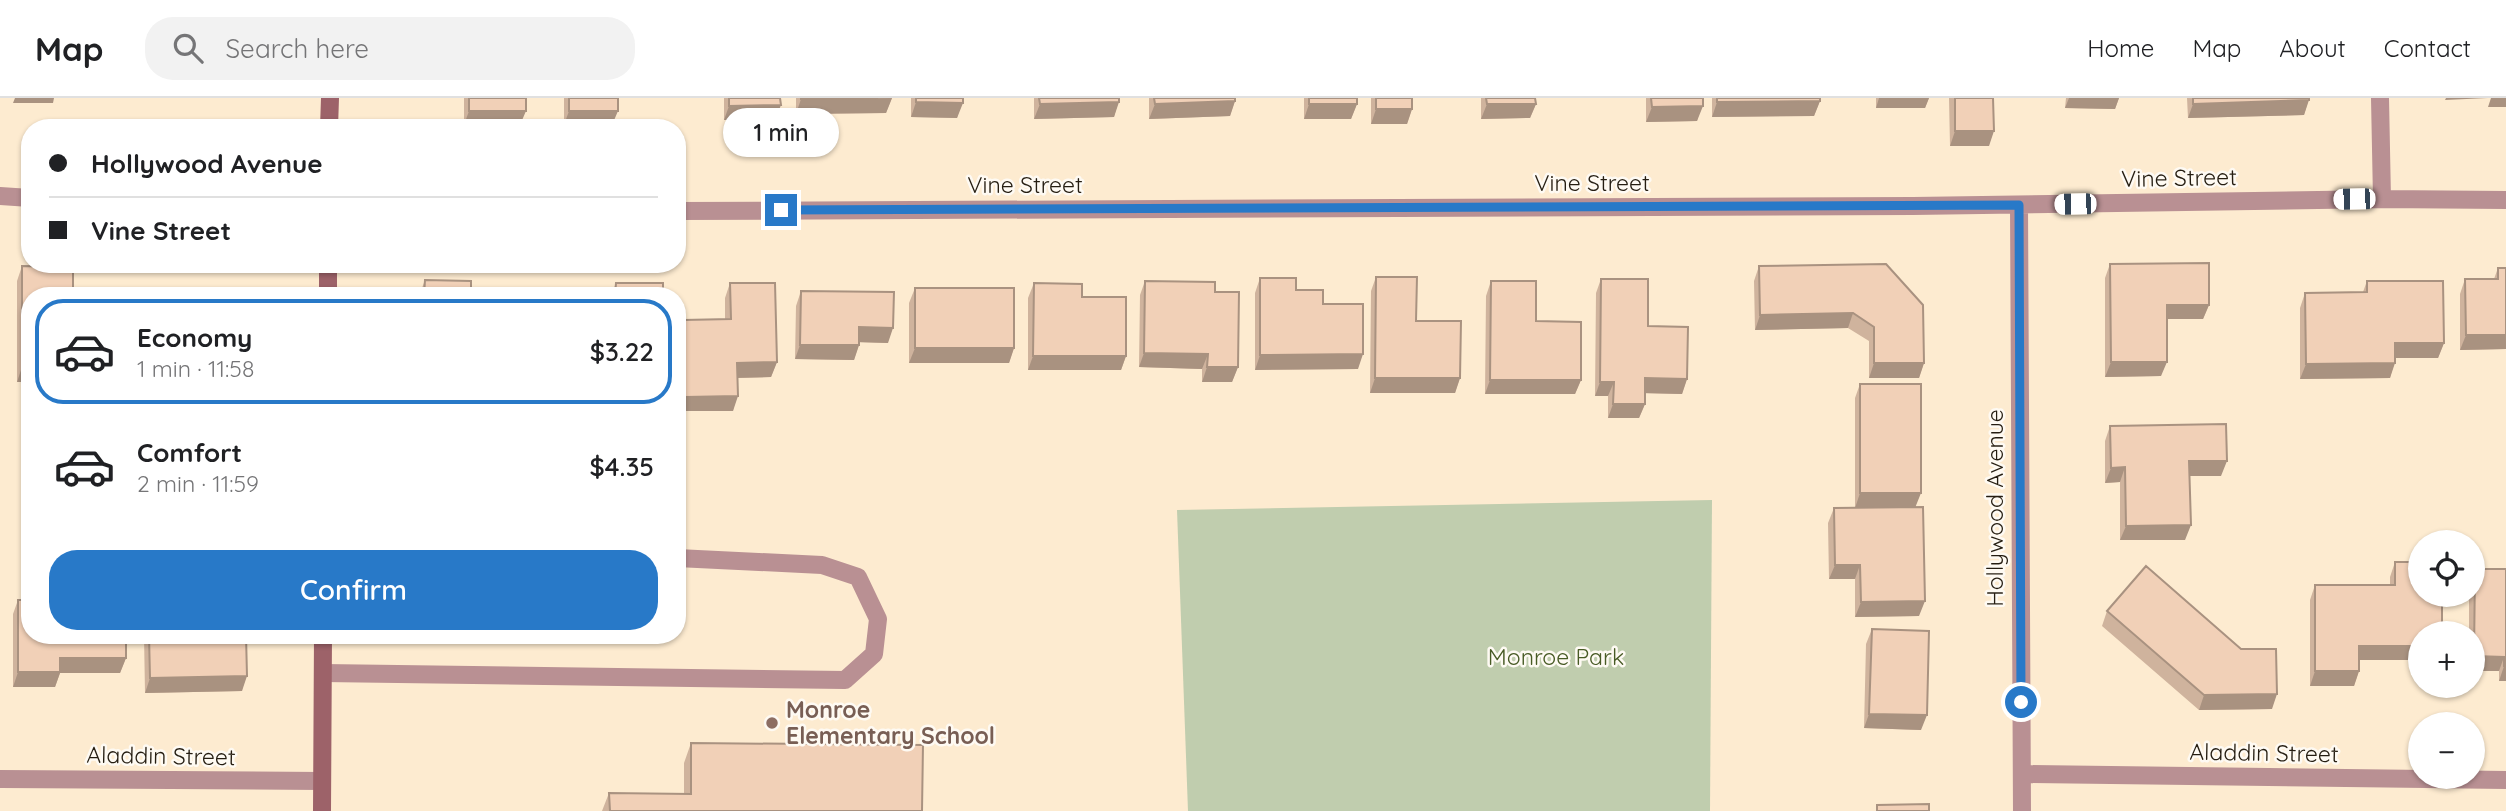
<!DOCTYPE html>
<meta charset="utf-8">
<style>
body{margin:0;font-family:Quicksand,sans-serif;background:#f2f2f2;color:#202124;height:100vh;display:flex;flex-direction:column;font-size:26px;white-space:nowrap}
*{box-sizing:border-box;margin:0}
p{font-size:23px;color:#757577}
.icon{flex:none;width:38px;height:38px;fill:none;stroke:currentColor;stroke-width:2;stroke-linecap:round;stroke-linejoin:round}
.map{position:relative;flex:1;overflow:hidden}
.details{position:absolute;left:21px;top:189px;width:665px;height:357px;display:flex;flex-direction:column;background:#fff;border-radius:28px;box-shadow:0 2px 5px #0004}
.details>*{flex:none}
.banner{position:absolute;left:21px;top:21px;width:665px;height:154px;border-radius:28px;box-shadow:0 2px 5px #0004;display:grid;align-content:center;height:154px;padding:0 28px;background:#fff}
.buttons{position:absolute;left:2408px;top:432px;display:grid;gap:14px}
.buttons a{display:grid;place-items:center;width:77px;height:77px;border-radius:50%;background:#fff;box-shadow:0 2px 5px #0004;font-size:35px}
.end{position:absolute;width:32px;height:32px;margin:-16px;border:9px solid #2879c8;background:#fff;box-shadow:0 0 0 4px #fff}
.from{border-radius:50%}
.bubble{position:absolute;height:49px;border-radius:24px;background:#fff;box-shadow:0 2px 5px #0004;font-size:23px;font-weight:600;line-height:49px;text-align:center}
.car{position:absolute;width:21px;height:42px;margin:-21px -10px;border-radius:9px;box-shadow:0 0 5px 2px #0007;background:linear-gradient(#fff 24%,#345 0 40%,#fff 0 76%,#345 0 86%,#fff 0)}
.banner b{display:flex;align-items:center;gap:24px;height:66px;font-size:26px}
.banner b+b{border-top:2px solid #e0e0e0}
.banner i{width:18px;height:18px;background:#202124}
ul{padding:12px 0 0;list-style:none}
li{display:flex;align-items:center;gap:21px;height:105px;margin:0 14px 10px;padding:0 14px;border:4px solid transparent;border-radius:28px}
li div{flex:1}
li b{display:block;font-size:26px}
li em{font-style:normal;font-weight:600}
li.current{border-color:#2879c8}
li>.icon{width:63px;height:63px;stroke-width:1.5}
.action{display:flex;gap:14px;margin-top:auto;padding:14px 28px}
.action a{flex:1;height:80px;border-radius:28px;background:#2879c8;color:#fff;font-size:28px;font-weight:600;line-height:80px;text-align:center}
header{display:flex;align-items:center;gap:42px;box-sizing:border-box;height:98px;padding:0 35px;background:#fff;border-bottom:2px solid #e0e0e0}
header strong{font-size:33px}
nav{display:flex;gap:38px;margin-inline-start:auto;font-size:24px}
.search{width:490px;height:63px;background:#f2f2f2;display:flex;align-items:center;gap:18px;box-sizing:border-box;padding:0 24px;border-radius:28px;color:#757577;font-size:26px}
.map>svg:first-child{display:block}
.green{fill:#c0cdae}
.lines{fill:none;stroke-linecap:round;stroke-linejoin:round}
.lane{stroke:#b99093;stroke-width:18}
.street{stroke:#b99093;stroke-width:18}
.secondary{stroke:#9d6269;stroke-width:18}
.wall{fill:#cfb39d}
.shaded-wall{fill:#a99280}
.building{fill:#f1d0b7;stroke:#a99280;stroke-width:2}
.route{stroke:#2879c8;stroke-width:9}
.education-dot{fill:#8d6e63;stroke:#fefaf3;stroke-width:2.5}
.labels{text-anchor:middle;stroke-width:5;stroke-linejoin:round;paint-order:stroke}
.street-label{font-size:23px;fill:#251d11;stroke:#fefaf3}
.park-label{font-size:23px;fill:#485b25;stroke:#fefaf3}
.education-label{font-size:23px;font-weight:bold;fill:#785e54;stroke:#fefaf3;text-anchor:start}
</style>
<header>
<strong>Map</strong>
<div class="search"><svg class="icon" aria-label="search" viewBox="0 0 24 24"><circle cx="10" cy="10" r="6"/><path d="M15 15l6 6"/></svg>Search here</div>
<nav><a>Home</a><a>Map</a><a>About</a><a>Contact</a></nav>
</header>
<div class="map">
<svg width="2506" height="713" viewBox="0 0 2506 713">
<rect width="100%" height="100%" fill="#fdebd0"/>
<path class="green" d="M1712 402 1710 713H1188L1177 412Z"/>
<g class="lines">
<path class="lane" d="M323 575 845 582 874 556 878 521 858 479 822 467 677 460"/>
<path class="street" d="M2380 0 2382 101
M0 98 30 100
M2019 107 2022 713
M677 113 1913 108 2382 101 2506 102
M2022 676 2506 682
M0 681 322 683"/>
<path class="secondary" d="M329 30 330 0
M328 198V166
M322 713 323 537"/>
</g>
<path class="wall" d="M464 0H526L520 27H464Z
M564 0H618L612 27H564Z
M724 0H780L775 22H724Z
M796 0H892L886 15 796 16Z
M911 0H963L957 20 911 19Z
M1034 0H1119L1114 19 1034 21Z
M1149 0H1235V3L1230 18 1149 21Z
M1304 0H1357V6L1351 21H1304Z
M1371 0H1412V11L1407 26H1371Z
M1481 0H1535L1536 6 1530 20 1481 21Z
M1646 0H1703L1697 23 1646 24Z
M1712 0H1820V3L1814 18 1712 19Z
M1876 0H1929L1925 10H1876Z
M1949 0H1993L1989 48H1950Z
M2066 0H2119L2115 11 2065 10Z
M2187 0H2309L2304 17 2188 20Z
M1886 166 1924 265 1919 280H1869V243L1848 230 1755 232 1754 183 1759 168Z
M2110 166 2209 207 2203 221H2167L2161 278 2105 279V180Z
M22 168 30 284H17V183Z
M2498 170H2506V251L2460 252V196L2465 181H2494Z
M1376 179 1416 223 1460 280 1455 295H1370L1371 193Z
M1260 180 1296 192 1323 206 1358 271 1255 272V195Z
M1601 181 1648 228 1687 281 1682 296 1645 295V306L1639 320H1608V298H1595L1596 195Z
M425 182 471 192 498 198H419Z
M1145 183 1215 194 1238 269 1232 284H1202V271L1139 269 1140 197Z
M1491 183 1536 223 1581 282 1575 296H1485L1486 198Z
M2367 183 2444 245 2438 260H2395L2390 280 2300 281V210L2305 195 2363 194Z
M616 185 663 198H611Z
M730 185 777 264 771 279 738 280 733 313H680L679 237 684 222H725V200Z
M1034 185 1082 199 1126 258 1121 272H1028V200Z
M915 190 1014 250 1009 265H909V205Z
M801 193 888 245 859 244V247L854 262 795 261 796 208Z
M1860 286 1916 409 1919 518 1855 519V481H1829L1828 425 1834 410H1855V300Z
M2110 328 2221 378H2190L2185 442H2120V384L2105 385V343Z
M2395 464 2420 497V562H2359V573L2354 588H2310V502L2315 487H2390V479Z
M2475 471H2506V583H2499V573H2473V536H2469V497H2473V476Z
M18 502 126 560 120 575H60L55 589H13V516Z
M2107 513 2272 611 2199 612 2102 528Z
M1872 531 1921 632 1864 630 1866 546Z
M144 537H246L242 593 145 595Z
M691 645 922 713H602L609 695 684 696V665Z"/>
<path class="shaded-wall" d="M15 0H54L53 5H13Z
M892 0 886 15 796 16 801 1Z
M1879 0H1929L1925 10H1876Z
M2069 0H2119L2115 11 2065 10Z
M2446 0H2488L2445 2Z
M2491 0H2506V9H2488Z
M2309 2 2304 17 2188 20 2193 6Z
M1235 3 1230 18 1149 21 1155 6Z
M1820 3 1814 18 1712 19 1717 4Z
M916 4 963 5 957 20 911 19Z
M1119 4 1114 19 1034 21 1040 6Z
M1309 6H1357L1351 21H1304Z
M1487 6H1536L1530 20 1481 21Z
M781 7 775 22H724L729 8Z
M1703 8 1697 23 1646 24 1652 9Z
M1376 11H1412L1407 26H1371Z
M469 13H526L520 27H464Z
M569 13H618L612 27H564Z
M1955 33H1994L1989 48H1950Z
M2167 207H2209L2203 221H2161Z
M1853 215 1848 230 1755 232 1760 217Z
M859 229 893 230 888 245 854 244Z
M2466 237H2506V251L2460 252Z
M2395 245H2444L2438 260H2390Z
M800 247H859L854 262 795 261Z
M915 250H1014L1009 265H909Z
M1144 255 1208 256 1202 271 1139 269Z
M1363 256 1358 271 1255 272 1260 257Z
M1033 258H1126L1121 272H1028Z
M777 264 771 279 732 280 737 265Z
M2111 264H2167L2161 278 2105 279Z
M1874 265H1924L1919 280H1869Z
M2395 265 2390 280 2300 281 2306 266Z
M22 269 30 270V284H17Z
M1207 269H1238L1232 284H1202Z
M1375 280H1460L1455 295H1370Z
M1645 280 1687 281 1682 296 1639 295Z
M1490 282H1581L1575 296H1485Z
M1600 284H1614L1608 298H1595Z
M738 298 733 313H680L685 299Z
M1613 306H1645L1639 320H1608Z
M2189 363H2227L2221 378H2184Z
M2125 369 2120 384 2105 385 2111 370Z
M1860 395H1921L1915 410H1855Z
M2191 427 2185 442H2120L2126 428Z
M1835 467H1860L1855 481H1829Z
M1925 503 1919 518 1855 519 1861 504Z
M2359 548H2420V562H2354Z
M2474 558 2504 559 2499 573H2473V562Z
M60 560H126L120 575H60L55 589H13L18 574Z
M2504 568H2506V583H2499Z
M2315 573H2359L2354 588H2310Z
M247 578 242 593 145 595 150 580Z
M2277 596 2272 611 2199 612 2204 597Z
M1869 616 1927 617 1921 632 1864 630Z"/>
<path class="building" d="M469 0H526V13H469Z
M569 0H618V13H569Z
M729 0H780L781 7 729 8Z
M801 0H878L801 1Z
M916 0H963V5L916 4Z
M1039 0H1119V4L1040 6Z
M1154 0H1235V3L1155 6Z
M1309 0H1357V6H1309Z
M1376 0H1412V11H1376Z
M1486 0H1535L1536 6H1487Z
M1651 0H1703V8L1652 9Z
M1717 0H1820V3L1717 4Z
M1955 0H1993L1994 33H1955Z
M2193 0H2309V2L2193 6Z
M2209 165V207H2167V264H2111L2110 166Z
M1886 166 1923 207 1924 265H1874V229L1853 215 1760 217 1759 168Z
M22 168 73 169V198H30V270L22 269Z
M2498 170H2506V237H2466L2465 181H2498Z
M1376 179H1417L1416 223H1461L1460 280H1375Z
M1260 180H1296V192H1323V206H1363V256L1260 257Z
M1601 181H1648V228L1688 229 1687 281 1645 280V306H1613L1614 284H1600Z
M425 182 471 183V192L498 193V198H424Z
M1145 183 1215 184V194H1239L1238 269H1207L1208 256 1144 255Z
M1491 183H1536V223L1581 224V282H1490Z
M2367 183H2443L2444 245H2395V265L2306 266 2305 195 2367 194Z
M616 185H663V198H615Z
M730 185H775L777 264 737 265 738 298 685 299 684 222 731 221Z
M1034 185 1082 186V199H1126V258H1033Z
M915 190H1014V250H915Z
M801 193 894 194 893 230 859 229V247H800Z
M256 194V198H158L157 195Z
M1860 286H1921V395H1860Z
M2226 326 2227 363H2189L2191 427 2126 428 2125 369 2111 370 2110 328Z
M1923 409 1925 503 1861 504 1860 467H1835L1834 410Z
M2395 464H2420V497H2442V536H2420V548H2359V573H2315V487H2395Z
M2146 468 2241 551H2276L2277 596 2204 597 2107 513Z
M2475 471H2506V568H2504V559L2474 558Z
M18 502H30V537H126V560H60V574H18Z
M1872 531 1929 533 1927 617 1869 616Z
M149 537H246L247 578 150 580Z
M691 645 923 647 922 713H610L609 695 691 696Z
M1929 706V713H1877V707Z"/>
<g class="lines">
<path class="route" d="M781 112 2019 107 2021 604"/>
</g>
<circle class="education-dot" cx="772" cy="625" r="7"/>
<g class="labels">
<g class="street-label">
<text transform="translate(2179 80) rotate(-1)" y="8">Vine Street</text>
<text x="1592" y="93">Vine Street</text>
<text x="1025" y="95">Vine Street</text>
<text transform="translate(1995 410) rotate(-90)" y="8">Hollywood Avenue</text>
<text transform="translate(2264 655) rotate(1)" y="8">Aladdin Street</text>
<text transform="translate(161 658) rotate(1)" y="8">Aladdin Street</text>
</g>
<g class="park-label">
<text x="1556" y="567">Monroe Park</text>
</g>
<g class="education-label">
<text x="786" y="620">Monroe<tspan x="786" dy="26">Elementary School</tspan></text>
</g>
</g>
</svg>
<div class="buttons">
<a><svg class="icon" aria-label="locate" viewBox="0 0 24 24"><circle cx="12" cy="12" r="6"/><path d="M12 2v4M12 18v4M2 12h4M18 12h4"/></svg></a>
<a>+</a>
<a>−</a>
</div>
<i class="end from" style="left:2021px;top:604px"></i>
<i class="end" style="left:781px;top:112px"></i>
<div class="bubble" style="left:723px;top:10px;width:116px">1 min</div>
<i class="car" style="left:2354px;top:101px;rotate:269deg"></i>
<i class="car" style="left:2075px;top:106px;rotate:269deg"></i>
<div class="banner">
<b><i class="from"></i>Hollywood Avenue</b>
<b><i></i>Vine Street</b>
</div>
<section class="details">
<ul>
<li class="current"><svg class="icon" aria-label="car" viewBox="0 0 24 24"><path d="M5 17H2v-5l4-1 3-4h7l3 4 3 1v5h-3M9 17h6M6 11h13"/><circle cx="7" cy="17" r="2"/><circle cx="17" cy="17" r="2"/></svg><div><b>Economy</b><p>1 min · 11:58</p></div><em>$3.22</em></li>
<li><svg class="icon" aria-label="car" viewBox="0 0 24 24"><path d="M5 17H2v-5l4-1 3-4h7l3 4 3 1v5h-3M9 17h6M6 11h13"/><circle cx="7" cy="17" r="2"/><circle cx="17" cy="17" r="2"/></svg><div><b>Comfort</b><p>2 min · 11:59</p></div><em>$4.35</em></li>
</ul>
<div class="action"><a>Confirm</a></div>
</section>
</div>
